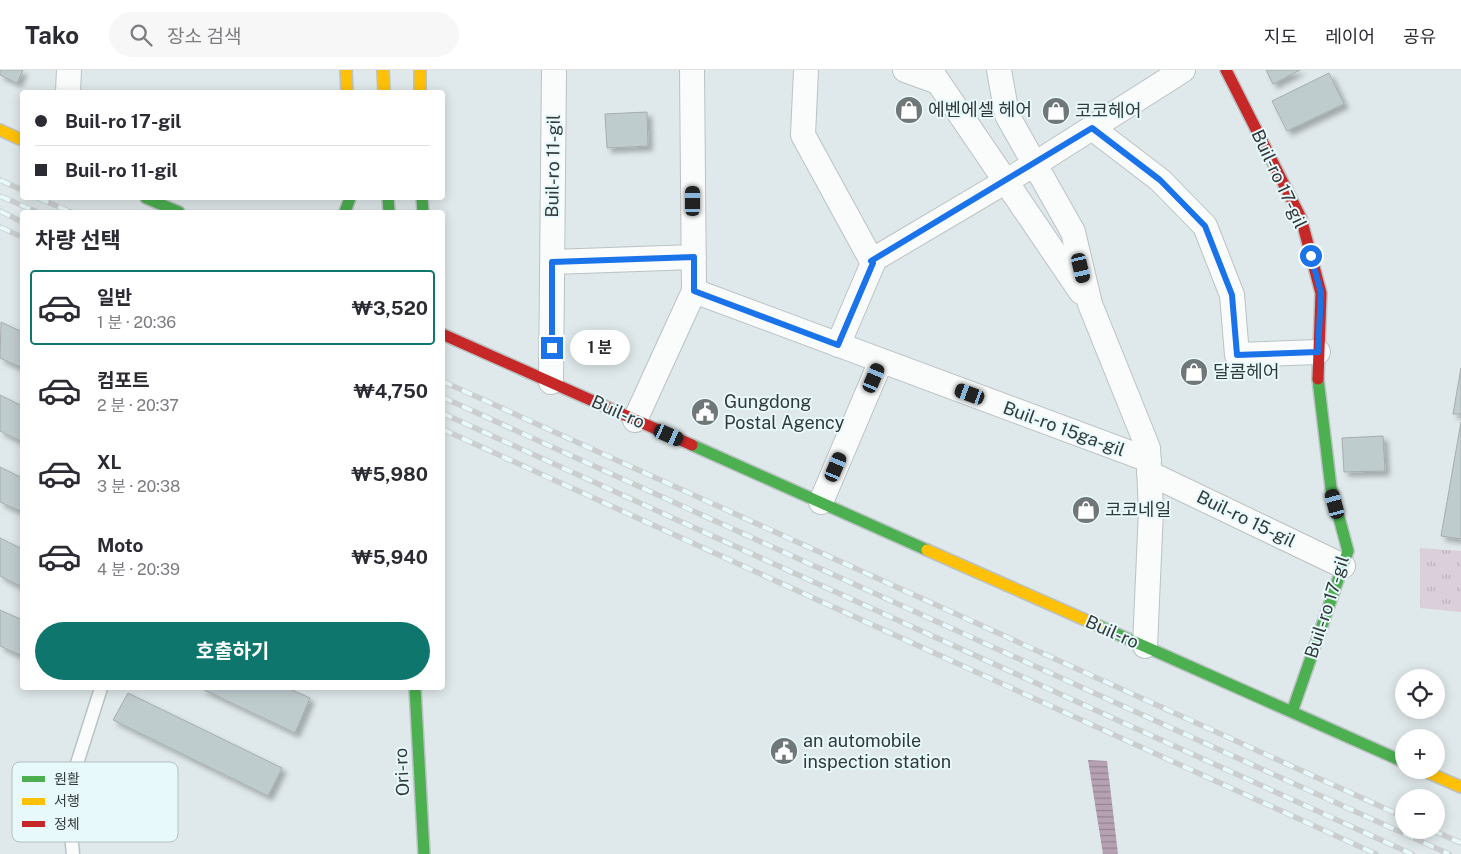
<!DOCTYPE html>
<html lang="ko">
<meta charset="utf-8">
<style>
body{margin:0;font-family:"Public Sans","Noto Sans KR",sans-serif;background:#f7f7f7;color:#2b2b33;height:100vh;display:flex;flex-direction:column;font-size:19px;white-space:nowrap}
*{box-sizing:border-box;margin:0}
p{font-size:16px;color:#7c7c81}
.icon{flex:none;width:28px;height:28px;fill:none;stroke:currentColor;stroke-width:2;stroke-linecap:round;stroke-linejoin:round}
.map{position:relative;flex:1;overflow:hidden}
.drawer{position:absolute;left:20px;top:140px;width:425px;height:480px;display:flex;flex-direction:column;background:#fff;border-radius:5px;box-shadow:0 2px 12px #0003}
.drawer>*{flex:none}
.guide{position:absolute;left:20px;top:20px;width:425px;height:110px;border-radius:5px;box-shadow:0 2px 12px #0003;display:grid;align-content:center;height:110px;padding:0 15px;background:#fff}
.controls{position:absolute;left:1395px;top:599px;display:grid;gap:10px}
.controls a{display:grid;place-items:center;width:50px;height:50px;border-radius:50%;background:#fff;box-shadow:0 2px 12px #0003;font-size:25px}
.end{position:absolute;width:22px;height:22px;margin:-11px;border:6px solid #1a73e8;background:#fff;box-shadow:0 0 0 2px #fff}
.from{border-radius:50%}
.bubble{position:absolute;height:35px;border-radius:18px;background:#fff;box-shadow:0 2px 12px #0003;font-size:16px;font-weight:700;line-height:35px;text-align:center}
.car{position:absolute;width:15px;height:30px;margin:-15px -8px;border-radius:6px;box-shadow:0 0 4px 1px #0007;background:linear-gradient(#222 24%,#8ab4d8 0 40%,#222 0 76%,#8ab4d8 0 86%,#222 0)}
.guide b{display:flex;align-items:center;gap:18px;height:48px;font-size:19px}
.guide b+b{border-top:1px solid #e1e1e2}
.guide i{width:12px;height:12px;background:#2b2b33}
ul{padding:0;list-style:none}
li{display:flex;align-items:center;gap:15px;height:75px;margin:0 10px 8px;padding:0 5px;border:2px solid transparent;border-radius:5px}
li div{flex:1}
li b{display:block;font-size:19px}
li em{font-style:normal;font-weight:700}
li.current{border-color:#0f766e}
li>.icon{width:45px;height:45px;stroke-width:1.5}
h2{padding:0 15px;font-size:22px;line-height:60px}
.action{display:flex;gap:10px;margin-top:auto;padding:10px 15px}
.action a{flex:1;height:58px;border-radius:30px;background:#0f766e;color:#fff;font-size:20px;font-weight:700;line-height:58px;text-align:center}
header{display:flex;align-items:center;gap:30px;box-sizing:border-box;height:70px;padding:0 25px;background:#fff;border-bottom:1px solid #e1e1e2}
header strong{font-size:24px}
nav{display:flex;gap:28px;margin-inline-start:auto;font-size:18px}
.search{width:350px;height:45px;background:#f7f7f7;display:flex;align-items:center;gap:12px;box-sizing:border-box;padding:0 18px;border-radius:28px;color:#7c7c81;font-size:19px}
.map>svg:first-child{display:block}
.grass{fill:url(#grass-tufts)}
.water{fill:url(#water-rules)}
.building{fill:#bfccce;stroke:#a6adae;filter:url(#shadow)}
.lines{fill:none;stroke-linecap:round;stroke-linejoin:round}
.lane-casing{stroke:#bbc2c4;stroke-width:15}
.street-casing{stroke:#bbc2c4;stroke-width:26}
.fast-casing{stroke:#bbc2c4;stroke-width:14}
.slow-casing{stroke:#bbc2c4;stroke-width:14}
.jam-casing{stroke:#bbc2c4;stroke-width:14}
.lane{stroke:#fafcfc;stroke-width:12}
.street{stroke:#fafcfc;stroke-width:24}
.fast{stroke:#4caf50;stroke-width:11}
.slow{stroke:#ffc107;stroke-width:11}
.jam{stroke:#c62828;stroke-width:11}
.rail-casing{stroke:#cbcece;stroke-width:5.5}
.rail{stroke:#e8f9fc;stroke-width:4;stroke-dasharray:11;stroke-linecap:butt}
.route{stroke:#1a73e8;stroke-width:6}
.labels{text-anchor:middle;stroke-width:4;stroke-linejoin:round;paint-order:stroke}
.poi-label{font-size:18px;fill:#333a3b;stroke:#e8f9fc;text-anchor:start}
.street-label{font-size:18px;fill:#333a3b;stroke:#e8f9fc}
.key{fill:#e8f9fc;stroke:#b2c0c2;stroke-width:1}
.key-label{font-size:14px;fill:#333a3b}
</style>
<header>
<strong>Tako</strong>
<div class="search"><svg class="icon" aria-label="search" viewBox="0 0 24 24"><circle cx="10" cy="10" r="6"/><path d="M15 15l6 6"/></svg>장소 검색</div>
<nav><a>지도</a><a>레이어</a><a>공유</a></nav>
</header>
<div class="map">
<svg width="1461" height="784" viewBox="0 0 1461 784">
<defs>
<pattern id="grass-tufts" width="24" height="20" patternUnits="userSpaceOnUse" patternTransform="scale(1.25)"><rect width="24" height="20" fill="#dccfdc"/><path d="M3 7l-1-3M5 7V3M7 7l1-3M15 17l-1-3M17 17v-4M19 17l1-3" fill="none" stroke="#bdb2be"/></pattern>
<pattern id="water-rules" width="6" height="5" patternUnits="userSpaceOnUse" patternTransform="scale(1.25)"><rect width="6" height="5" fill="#b5a1b2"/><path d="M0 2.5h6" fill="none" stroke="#948492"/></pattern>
<filter id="shadow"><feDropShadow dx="4.5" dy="4.5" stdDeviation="2.5" flood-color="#0004"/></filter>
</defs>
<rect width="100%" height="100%" fill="#dfe8ea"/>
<path class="grass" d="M1420 478 1461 481V542L1420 538Z"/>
<path class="water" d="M1088 690 1107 691 1118 784H1103Z"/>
<path class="building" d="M0 0H23L17 13 0 5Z
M1266 0H1300L1273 14Z
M1329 3 1344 34 1287 61 1272 31Z
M647 42 648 76 607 78 605 44Z
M1 252 22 262V298L0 288Z
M1461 298V344H1453Z
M0 325 22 336V372L0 361Z
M1461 352V469L1441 466Z
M1383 366 1385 401 1344 402 1342 368Z
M0 397 22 408V442L0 432Z
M0 468 22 479V517L0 506Z
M0 540 22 550V586L0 576Z
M200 618H287L310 628 295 663Z
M128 623 282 698 268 726 113 650Z"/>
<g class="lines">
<defs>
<path id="lane" d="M73 784 67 725 101 618"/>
<path id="street" d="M806 0 803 65 873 193 838 275
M905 0 938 12
M930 0 1081 222
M999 0 1007 45 1073 162 1090 234 1148 378 1151 440 1145 576
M68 22 69 0
M1092 58 1160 110 1205 156 1232 225 1237 285 1318 282
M871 191 1035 94 1183 0
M553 192 694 187
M694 221 1149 390
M551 312 554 0
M635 350 694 221 692 0
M1149 403 1343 496
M821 432 881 291"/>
<path id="fast" d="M146 128 179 142
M388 128 389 142
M422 128 423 142
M345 142 350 128
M692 375 927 480
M1099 556 1404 692
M415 618 424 784
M1292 642 1348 481 1331 418 1318 309"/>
<path id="slow" d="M346 0 347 22
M383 0 384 22
M420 0V22
M0 60 22 70
M927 480 1099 556
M1422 700 1461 717"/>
<path id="jam" d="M1226 0 1301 148 1321 223 1318 309
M442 264 692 375"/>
</defs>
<use href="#lane" class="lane-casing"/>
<use href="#street" class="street-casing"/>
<use href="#fast" class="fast-casing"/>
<use href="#slow" class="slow-casing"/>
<use href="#jam" class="jam-casing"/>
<use href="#lane" class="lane"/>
<use href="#street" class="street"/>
<use href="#fast" class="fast"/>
<use href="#slow" class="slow"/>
<use href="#jam" class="jam"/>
<defs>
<path id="rail" d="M0 110 22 120
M0 126 37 142
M38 128 71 142
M0 141 22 152
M0 157 22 167
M442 311 1404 747
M442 327 1449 784
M442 343 1412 784
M442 359 1376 784
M1432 760 1461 773"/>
</defs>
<use href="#rail" class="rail-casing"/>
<use href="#rail" class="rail"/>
</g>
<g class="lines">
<path class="route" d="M552 278V192L694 187V221L838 275 873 193 871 191 1092 58 1160 110 1205 156 1232 225 1237 285 1318 282 1321 223 1311 186"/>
</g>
<defs>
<symbol id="shop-disc" viewBox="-11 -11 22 22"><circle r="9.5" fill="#6f7778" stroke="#e8f9fc"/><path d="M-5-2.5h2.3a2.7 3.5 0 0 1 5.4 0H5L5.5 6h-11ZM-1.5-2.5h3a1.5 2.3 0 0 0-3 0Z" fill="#fff"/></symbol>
<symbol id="civic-disc" viewBox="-11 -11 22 22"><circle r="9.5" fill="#6f7778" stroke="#e8f9fc"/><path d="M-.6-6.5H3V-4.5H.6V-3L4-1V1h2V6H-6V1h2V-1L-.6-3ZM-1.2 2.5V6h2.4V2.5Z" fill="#fff"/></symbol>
</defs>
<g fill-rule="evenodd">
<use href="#shop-disc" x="893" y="24" width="32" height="32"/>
<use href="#shop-disc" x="1040" y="25" width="32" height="32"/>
<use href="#shop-disc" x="1178" y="286" width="32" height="32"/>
<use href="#civic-disc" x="689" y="326" width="32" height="32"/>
<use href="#shop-disc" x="1070" y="424" width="32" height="32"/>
<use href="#civic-disc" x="768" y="665" width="32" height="32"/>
</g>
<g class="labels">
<g class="poi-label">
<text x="928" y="46">에벤에셀 헤어</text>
<text x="1075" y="47">코코헤어</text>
<text x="1213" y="308">달콤헤어</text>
<text x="724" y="338">Gungdong<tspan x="724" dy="21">Postal Agency</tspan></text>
<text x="1105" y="446">코코네일</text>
<text x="803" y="677">an automobile<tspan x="803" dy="21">inspection station</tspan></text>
</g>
<g class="street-label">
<text transform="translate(553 96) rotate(-89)" y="6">Buil-ro 11-gil</text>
<text transform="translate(1279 109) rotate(65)" y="6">Buil-ro 17-gil</text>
<text transform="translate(618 342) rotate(24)" y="6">Buil-ro</text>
<text transform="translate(1064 359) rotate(20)" y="6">Buil-ro 15ga-gil</text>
<text transform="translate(1246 449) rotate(26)" y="6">Buil-ro 15-gil</text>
<text transform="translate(1327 537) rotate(-72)" y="6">Buil-ro 17-gil</text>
<text transform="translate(1112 562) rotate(24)" y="6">Buil-ro</text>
<text transform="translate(402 702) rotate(-93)" y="6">Ori-ro</text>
</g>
</g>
<rect x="12" y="692" width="166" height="80" rx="8" class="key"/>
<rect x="22" y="706" width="23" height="6" fill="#4caf50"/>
<rect x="22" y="728" width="23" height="7" fill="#ffc107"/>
<rect x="22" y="751" width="23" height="6" fill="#c62828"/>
<g class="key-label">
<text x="54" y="714">원활</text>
<text x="54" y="736">서행</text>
<text x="54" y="759">정체</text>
</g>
</svg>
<div class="controls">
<a><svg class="icon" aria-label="locate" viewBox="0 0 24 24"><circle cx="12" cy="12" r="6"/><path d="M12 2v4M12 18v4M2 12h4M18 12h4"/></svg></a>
<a>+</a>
<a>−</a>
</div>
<i class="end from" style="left:1311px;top:186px"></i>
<i class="end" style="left:552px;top:278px"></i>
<div class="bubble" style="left:570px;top:260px;width:60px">1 분</div>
<i class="car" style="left:693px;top:131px;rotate:0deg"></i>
<i class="car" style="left:1081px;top:198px;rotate:167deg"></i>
<i class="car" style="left:874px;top:308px;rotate:23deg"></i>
<i class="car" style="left:970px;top:324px;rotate:290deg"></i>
<i class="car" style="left:669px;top:365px;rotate:114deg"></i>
<i class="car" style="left:836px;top:397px;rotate:23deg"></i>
<i class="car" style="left:1335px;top:434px;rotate:345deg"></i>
<div class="guide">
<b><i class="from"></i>Buil-ro 17-gil</b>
<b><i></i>Buil-ro 11-gil</b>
</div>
<section class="drawer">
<h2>차량 선택</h2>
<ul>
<li class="current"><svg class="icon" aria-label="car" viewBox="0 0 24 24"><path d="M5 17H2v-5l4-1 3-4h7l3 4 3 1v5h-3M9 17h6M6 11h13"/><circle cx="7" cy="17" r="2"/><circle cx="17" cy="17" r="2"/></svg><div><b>일반</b><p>1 분 · 20:36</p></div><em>₩3,520</em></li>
<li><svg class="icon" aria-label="car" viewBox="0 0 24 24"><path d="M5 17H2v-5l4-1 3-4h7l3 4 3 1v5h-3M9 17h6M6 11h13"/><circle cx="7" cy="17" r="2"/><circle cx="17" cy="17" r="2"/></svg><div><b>컴포트</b><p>2 분 · 20:37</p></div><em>₩4,750</em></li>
<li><svg class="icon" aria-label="car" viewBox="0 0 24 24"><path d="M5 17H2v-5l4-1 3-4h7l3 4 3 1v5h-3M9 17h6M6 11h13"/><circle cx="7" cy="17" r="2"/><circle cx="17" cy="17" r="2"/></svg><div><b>XL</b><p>3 분 · 20:38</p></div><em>₩5,980</em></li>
<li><svg class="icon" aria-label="car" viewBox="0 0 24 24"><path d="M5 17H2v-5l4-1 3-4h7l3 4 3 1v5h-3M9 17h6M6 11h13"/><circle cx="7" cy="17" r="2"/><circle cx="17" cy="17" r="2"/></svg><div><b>Moto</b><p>4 분 · 20:39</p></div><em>₩5,940</em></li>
</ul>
<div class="action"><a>호출하기</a></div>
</section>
</div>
